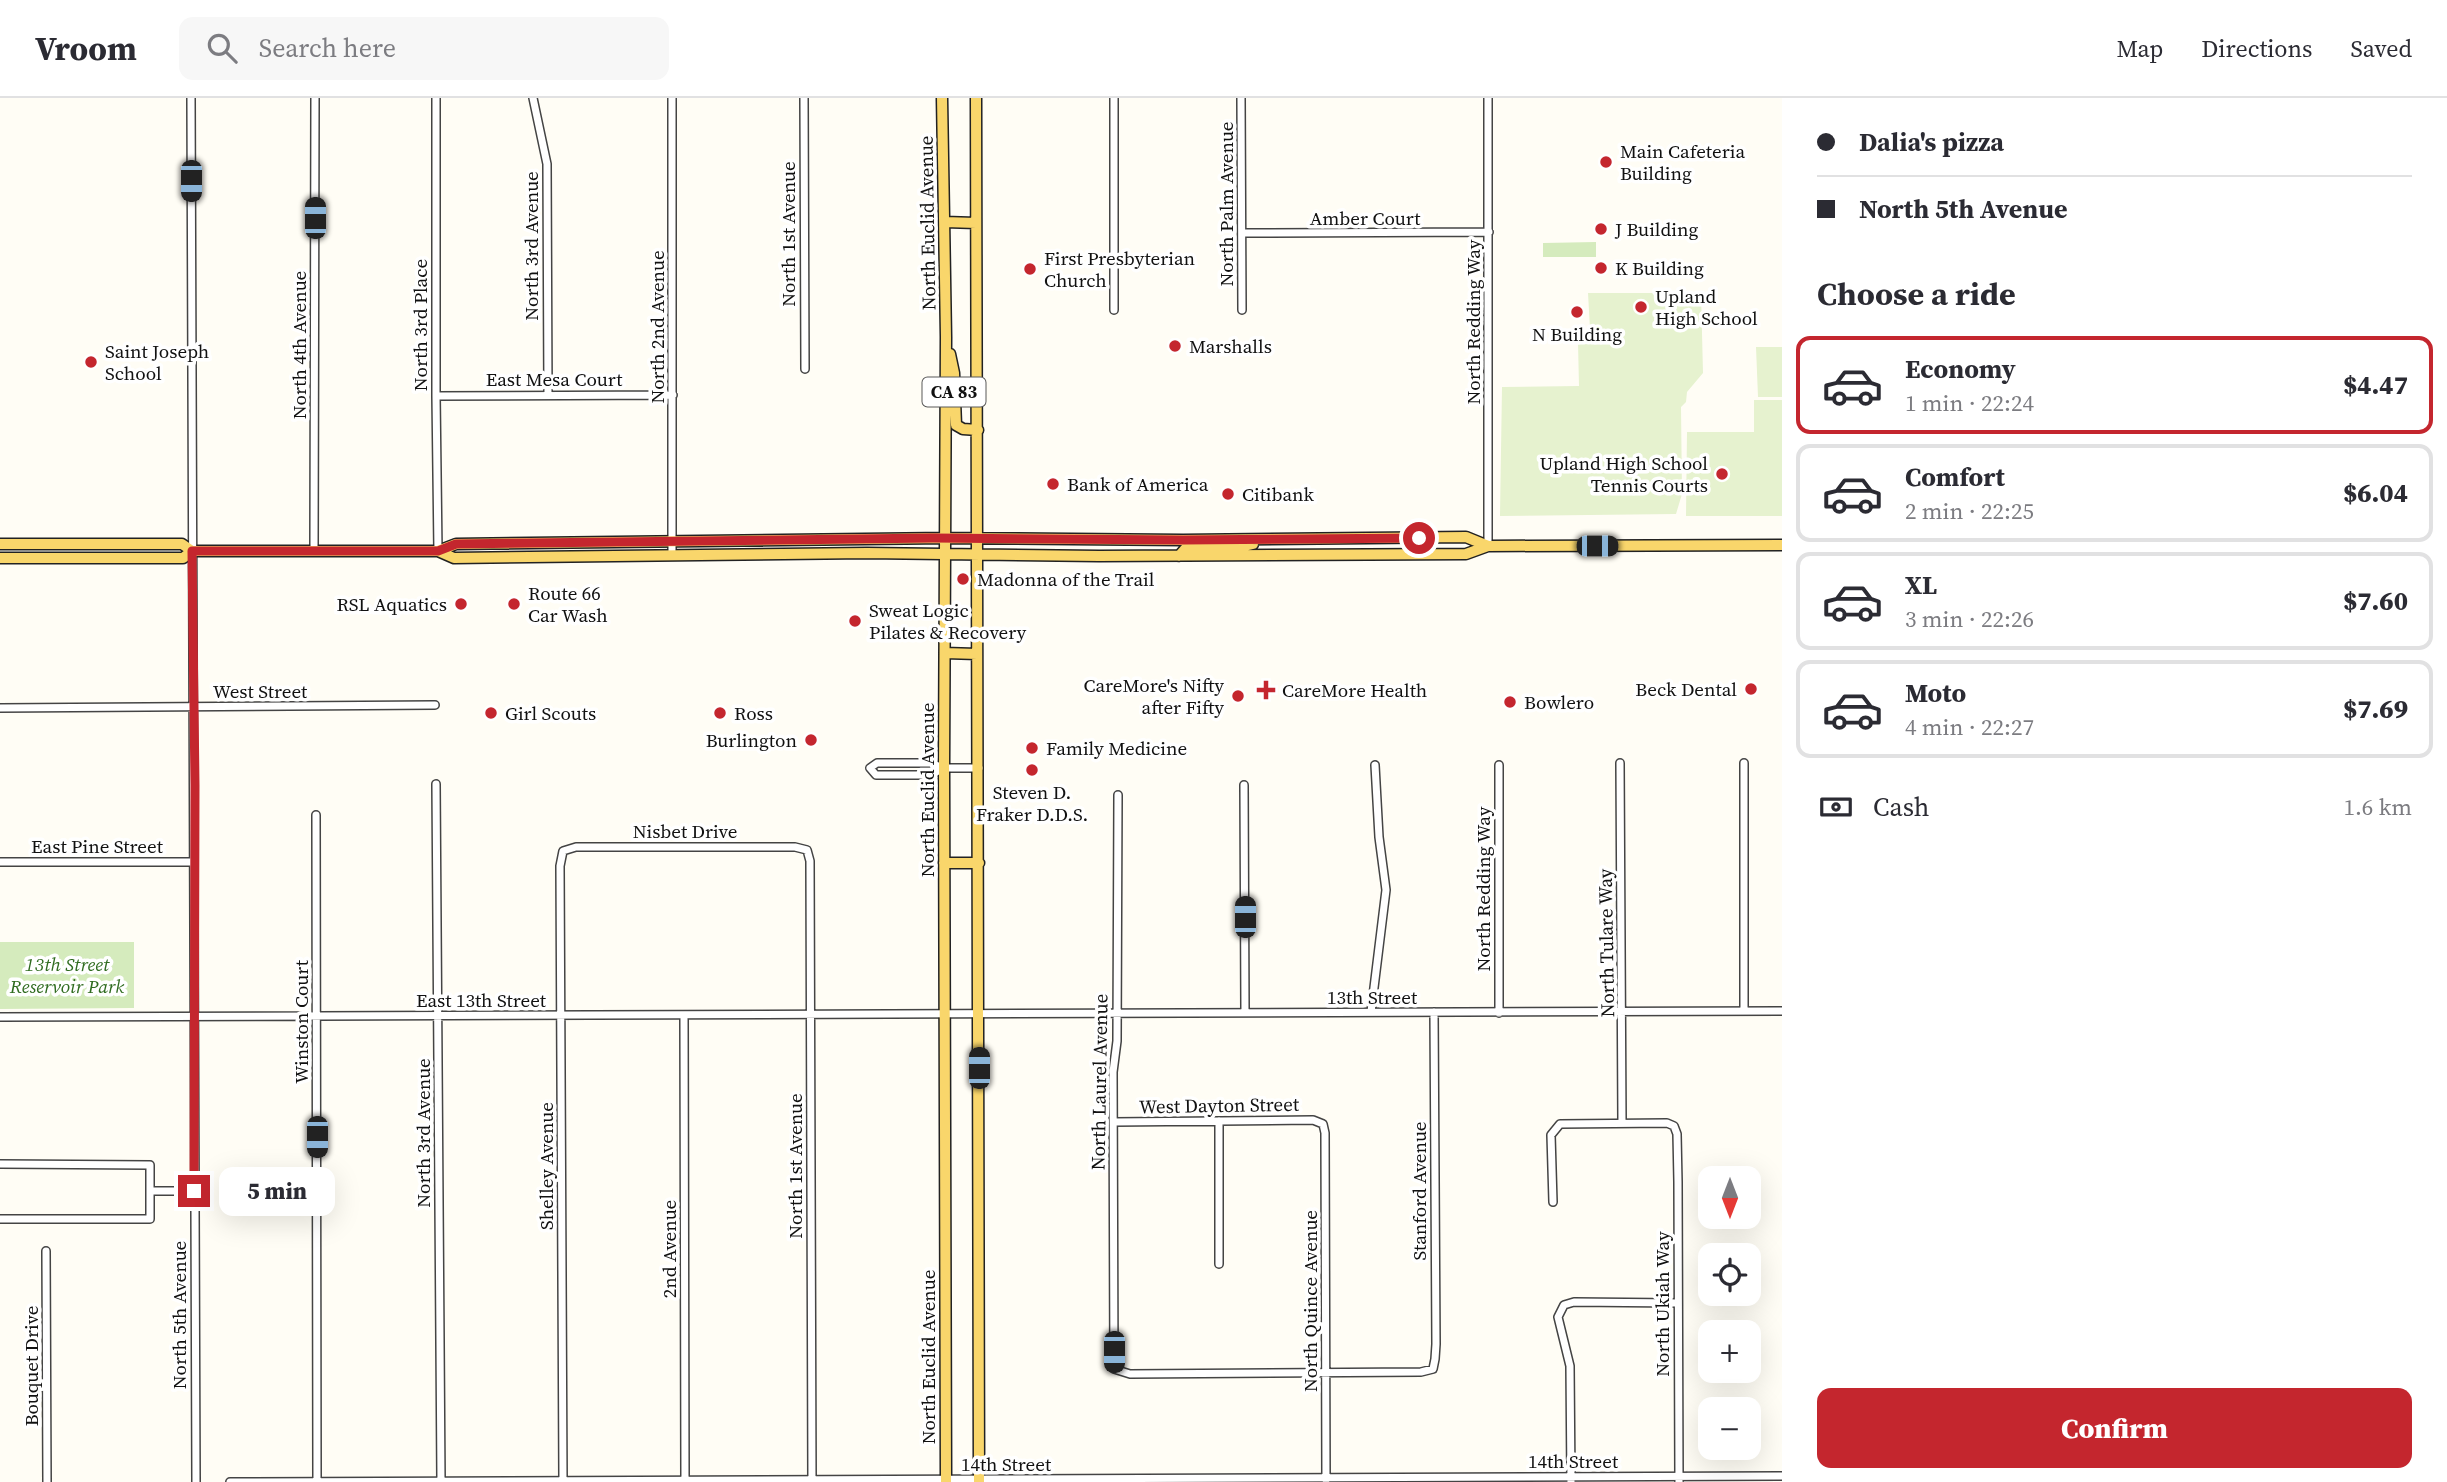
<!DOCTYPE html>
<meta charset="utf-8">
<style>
body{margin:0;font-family:"Source Serif 4",serif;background:#f7f7f7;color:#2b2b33;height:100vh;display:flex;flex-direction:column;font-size:26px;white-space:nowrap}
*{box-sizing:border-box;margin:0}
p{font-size:23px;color:#7c7c81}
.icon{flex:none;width:38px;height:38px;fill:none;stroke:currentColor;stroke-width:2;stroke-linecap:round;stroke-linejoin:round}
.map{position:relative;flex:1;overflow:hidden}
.panel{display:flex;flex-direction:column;background:#fff;width:665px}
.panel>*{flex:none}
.guide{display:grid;align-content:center;height:154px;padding:0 35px;background:#fff}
.needle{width:46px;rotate:180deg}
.fabs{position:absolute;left:1698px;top:1068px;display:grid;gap:14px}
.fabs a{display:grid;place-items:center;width:63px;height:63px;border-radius:14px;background:#fff;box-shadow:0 7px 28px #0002;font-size:35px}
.end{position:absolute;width:32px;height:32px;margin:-16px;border:9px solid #c4262e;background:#fff;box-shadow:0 0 0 4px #fff}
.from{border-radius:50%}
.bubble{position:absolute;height:49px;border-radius:14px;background:#fff;box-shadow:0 7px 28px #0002;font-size:23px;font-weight:800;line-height:49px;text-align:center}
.car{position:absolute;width:21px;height:42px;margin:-21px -10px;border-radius:9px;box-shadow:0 0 5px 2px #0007;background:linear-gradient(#222 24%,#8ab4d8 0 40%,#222 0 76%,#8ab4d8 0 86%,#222 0)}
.guide b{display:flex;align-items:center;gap:24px;height:66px;font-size:26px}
.guide b+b{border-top:2px solid #e1e1e2}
.guide i{width:18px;height:18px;background:#2b2b33}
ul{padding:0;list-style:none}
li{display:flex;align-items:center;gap:21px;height:98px;margin:0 14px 10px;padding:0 21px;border:4px solid #e1e1e2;border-radius:14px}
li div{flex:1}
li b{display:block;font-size:26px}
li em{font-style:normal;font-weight:800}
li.current{border-color:#c4262e}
li>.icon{width:63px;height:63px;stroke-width:1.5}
h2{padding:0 35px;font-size:32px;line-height:84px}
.pay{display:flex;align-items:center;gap:18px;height:77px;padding:0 35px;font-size:26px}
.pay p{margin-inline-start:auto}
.action{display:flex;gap:14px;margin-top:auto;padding:14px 35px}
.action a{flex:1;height:80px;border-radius:14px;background:#c4262e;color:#fff;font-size:28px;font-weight:800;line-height:80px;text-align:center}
header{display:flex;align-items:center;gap:42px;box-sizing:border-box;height:98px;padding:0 35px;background:#fff;border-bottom:2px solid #e1e1e2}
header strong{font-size:33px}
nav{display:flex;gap:38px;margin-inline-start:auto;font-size:24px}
.search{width:490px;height:63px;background:#f7f7f7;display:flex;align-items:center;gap:18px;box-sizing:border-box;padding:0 24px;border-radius:14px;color:#7c7c81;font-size:26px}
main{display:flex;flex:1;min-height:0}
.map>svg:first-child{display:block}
.green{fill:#d5ebbd}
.pitch{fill:#e6f2cf}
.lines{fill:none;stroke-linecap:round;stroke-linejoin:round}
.minor-casing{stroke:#444;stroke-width:10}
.major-casing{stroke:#222;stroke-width:13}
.minor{stroke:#fff;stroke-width:7}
.major{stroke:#f9d66b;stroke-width:10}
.route{stroke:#c4262e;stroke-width:9}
.poi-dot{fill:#c4262e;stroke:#fff;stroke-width:2.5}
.labels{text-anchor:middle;stroke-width:7;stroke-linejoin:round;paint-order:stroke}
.shield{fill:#fff;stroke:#585858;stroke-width:2}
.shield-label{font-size:18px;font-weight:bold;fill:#111}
.poi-label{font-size:19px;fill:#111;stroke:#fff;text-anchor:start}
.street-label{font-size:19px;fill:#111;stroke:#fff}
.park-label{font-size:19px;font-style:italic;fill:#2f6b1f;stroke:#fff}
</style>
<header>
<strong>Vroom</strong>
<div class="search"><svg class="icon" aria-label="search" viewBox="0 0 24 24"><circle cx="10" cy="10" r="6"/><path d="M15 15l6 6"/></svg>Search here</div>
<nav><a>Map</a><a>Directions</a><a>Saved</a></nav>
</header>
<main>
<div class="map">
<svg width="1782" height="1384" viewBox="0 0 1782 1384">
<rect width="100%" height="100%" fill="#fffdf5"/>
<path class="green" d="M1596 144V159H1543V145Z
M0 844H134V910L0 911Z"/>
<path class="pitch" d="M1588 195H1701L1703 275 1687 294 1686 304 1681 309 1682 396 1676 416 1500 418 1502 289 1579 288 1578 245 1587 242 1590 231Z
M1756 249H1782V299H1758Z
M1754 302H1782V418H1686L1687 334H1754Z"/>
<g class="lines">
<defs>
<path id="minor" d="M191 0 196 1384
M436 0V298L438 453
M533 0 547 66 548 297
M804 0 805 271
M1114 0V212
M1241 0 1242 212
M1242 135 1489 134
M436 298 673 297
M1488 448V0
M314 453 315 0
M672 458V0
M0 610 435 607
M1620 665 1622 1025
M944 670 930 677H876L870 670 877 665H930L944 670H979
M436 686 441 1383
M1244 687 1245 915
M1118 697 1117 943 1113 974 1114 1271 1130 1276 1421 1274 1433 1271 1435 1261 1436 1246 1434 914
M316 717 317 1383
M0 764H194
M1744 913V665
M1371 914 1386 792 1379 739 1375 667
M1499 915V667
M684 918 685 1384
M0 919 1782 913
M1219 1023V1166
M1114 1024 1313 1022 1323 1026 1325 1035 1326 1382
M0 1066 150 1067V1121H0
M150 1093H194
M1553 1104 1551 1037 1560 1026 1667 1025 1674 1028 1677 1036 1678 1084 1679 1384
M46 1153 47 1384
M563 1383 560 768 563 753 576 749H795L807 752 810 763 812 1384
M230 1384 1782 1378
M1571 1384 1570 1268 1558 1219 1564 1207 1574 1204 1678 1205"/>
<path id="major" d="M942 0 946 239 944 670 946 1384
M976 0 979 1384
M945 124 976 125
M950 256 954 275 956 327 963 331 978 332
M0 446H182L192 453
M438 453 454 460 867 455 1099 458 1466 456 1488 448 1782 447
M1179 458 1186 450 1240 449 1253 446
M0 460H183L192 453H438L456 446 946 440 1183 442 1466 439 1488 448
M945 555 977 556
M944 765H979"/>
</defs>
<use href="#minor" class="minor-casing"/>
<use href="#major" class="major-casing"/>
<use href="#minor" class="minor"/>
<use href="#major" class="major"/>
</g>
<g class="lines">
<path class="route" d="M194 1093 195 687 192 453H438L456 446 933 440 1183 442 1419 440"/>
</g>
<g class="poi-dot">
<circle cx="1606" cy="64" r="7"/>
<circle cx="1601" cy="131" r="7"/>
<circle cx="1601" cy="170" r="7"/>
<circle cx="1030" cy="171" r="7"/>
<circle cx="1641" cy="209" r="7"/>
<circle cx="1577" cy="214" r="7"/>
<circle cx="1175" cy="248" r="7"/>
<circle cx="91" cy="264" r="7"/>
<circle cx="1722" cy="376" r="7"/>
<circle cx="1053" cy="386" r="7"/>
<circle cx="1228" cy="396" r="7"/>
<circle cx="963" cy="481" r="7"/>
<circle cx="461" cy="506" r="7"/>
<circle cx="514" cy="506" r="7"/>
<circle cx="855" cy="523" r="7"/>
<circle cx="1751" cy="591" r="7"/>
<path d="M1262.5 581.5h7v7h7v7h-7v7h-7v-7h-7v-7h7z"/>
<circle cx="1238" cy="598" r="7"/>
<circle cx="1510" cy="604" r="7"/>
<circle cx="491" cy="615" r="7"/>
<circle cx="720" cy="615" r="7"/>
<circle cx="811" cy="642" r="7"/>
<circle cx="1032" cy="650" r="7"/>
<circle cx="1032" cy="672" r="7"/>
</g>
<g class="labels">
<rect class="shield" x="922.5" y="279.5" width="63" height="29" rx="5"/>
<g class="shield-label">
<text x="954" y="300">CA 83</text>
</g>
<g class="poi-label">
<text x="1620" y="60">Main Cafeteria<tspan x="1620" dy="22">Building</tspan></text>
<text x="1615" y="138">J Building</text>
<text x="1044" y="167">First Presbyterian<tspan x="1044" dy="22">Church</tspan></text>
<text x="1615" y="177">K Building</text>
<text x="1655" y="205">Upland<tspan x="1655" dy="22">High School</tspan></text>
<text x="1577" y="243" text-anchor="middle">N Building</text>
<text x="1189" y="255">Marshalls</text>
<text x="105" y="260">Saint Joseph<tspan x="105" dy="22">School</tspan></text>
<text x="1708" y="372" text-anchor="end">Upland High School<tspan x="1708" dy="22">Tennis Courts</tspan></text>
<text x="1067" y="393">Bank of America</text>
<text x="1242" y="403">Citibank</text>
<text x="977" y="488">Madonna of the Trail</text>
<text x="528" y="502">Route 66<tspan x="528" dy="22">Car Wash</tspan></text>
<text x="447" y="513" text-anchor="end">RSL Aquatics</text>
<text x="869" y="519">Sweat Logic<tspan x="869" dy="22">Pilates &amp; Recovery</tspan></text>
<text x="1224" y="594" text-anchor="end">CareMore's Nifty<tspan x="1224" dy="22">after Fifty</tspan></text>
<text x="1737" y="598" text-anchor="end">Beck Dental</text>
<text x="1282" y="599">CareMore Health</text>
<text x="1524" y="611">Bowlero</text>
<text x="505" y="622">Girl Scouts</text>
<text x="734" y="622">Ross</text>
<text x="797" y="649" text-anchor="end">Burlington</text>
<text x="1046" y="657">Family Medicine</text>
<text x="1032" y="701" text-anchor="middle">Steven D.<tspan x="1032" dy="22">Fraker D.D.S.</tspan></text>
</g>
<g class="street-label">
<text transform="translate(1226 106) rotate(-90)" y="7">North Palm Avenue</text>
<text x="1365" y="127">Amber Court</text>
<text transform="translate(927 125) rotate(-91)" y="7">North Euclid Avenue</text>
<text transform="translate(788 136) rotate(-90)" y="7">North 1st Avenue</text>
<text transform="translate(531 148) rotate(-90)" y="7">North 3rd Avenue</text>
<text transform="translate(1473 224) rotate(-90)" y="7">North Redding Way</text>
<text transform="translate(420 227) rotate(-90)" y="7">North 3rd Place</text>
<text transform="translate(657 229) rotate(-90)" y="7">North 2nd Avenue</text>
<text transform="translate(299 247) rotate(-90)" y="7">North 4th Avenue</text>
<text x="554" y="288">East Mesa Court</text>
<text x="260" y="600">West Street</text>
<text transform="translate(927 692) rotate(-90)" y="7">North Euclid Avenue</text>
<text x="685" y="740">Nisbet Drive</text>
<text x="97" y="755">East Pine Street</text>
<text transform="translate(1483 791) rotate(-90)" y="7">North Redding Way</text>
<text transform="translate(1606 845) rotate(-91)" y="7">North Tulare Way</text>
<text x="1372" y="906">13th Street</text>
<text x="481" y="909">East 13th Street</text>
<text transform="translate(301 924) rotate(-90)" y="7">Winston Court</text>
<text transform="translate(1099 984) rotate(-89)" y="7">North Laurel Avenue</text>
<text transform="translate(1219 1007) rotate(-1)" y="7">West Dayton Street</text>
<text transform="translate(423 1035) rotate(-90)" y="7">North 3rd Avenue</text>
<text transform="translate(546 1068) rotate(-90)" y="7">Shelley Avenue</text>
<text transform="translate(795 1068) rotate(-90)" y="7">North 1st Avenue</text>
<text transform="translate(1419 1093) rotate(-90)" y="7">Stanford Avenue</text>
<text transform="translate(669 1151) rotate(-90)" y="7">2nd Avenue</text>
<text transform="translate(1310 1203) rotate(-90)" y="7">North Quince Avenue</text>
<text transform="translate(1662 1206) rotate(-90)" y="7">North Ukiah Way</text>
<text transform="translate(179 1217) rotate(-90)" y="7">North 5th Avenue</text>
<text transform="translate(928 1259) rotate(-90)" y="7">North Euclid Avenue</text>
<text transform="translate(31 1268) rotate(-90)" y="7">Bouquet Drive</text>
<text x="1573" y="1370">14th Street</text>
<text x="1006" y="1373">14th Street</text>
</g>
<g class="park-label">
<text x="67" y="873">13th Street<tspan x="67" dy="22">Reservoir Park</tspan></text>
</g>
</g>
</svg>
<div class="fabs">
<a><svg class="needle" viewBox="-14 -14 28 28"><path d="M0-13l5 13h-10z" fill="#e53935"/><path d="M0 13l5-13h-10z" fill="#7c7c81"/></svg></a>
<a><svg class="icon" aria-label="locate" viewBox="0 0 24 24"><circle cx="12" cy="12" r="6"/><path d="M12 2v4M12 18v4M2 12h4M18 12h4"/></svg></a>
<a>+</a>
<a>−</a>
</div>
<i class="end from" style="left:1419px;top:440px"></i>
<i class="end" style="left:194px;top:1093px"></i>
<div class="bubble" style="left:219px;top:1069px;width:116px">5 min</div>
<i class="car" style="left:191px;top:83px;rotate:180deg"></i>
<i class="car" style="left:315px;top:120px;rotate:0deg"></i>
<i class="car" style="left:1597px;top:448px;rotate:90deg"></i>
<i class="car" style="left:1245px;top:819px;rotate:0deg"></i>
<i class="car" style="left:979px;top:970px;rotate:0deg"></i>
<i class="car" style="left:317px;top:1039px;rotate:180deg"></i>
<i class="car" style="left:1114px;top:1254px;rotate:180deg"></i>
</div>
<section class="panel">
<div class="guide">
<b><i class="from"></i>Dalia's pizza</b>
<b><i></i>North 5th Avenue</b>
</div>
<h2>Choose a ride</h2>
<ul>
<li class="current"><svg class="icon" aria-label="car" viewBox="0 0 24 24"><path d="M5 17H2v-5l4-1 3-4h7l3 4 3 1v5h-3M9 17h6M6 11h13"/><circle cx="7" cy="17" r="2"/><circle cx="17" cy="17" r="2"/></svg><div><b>Economy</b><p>1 min · 22:24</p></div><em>$4.47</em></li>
<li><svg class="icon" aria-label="car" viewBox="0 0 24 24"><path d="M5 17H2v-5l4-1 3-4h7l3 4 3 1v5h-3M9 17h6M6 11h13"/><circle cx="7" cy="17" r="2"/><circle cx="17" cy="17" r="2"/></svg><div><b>Comfort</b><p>2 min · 22:25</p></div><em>$6.04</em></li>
<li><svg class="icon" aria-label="car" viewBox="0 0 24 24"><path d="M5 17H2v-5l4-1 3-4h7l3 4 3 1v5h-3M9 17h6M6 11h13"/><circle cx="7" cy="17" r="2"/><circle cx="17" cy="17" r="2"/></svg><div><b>XL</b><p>3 min · 22:26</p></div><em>$7.60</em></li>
<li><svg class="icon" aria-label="car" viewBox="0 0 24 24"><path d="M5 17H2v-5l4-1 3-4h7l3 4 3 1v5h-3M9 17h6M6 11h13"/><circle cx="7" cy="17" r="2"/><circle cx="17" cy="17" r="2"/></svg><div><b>Moto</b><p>4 min · 22:27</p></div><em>$7.69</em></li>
</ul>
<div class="pay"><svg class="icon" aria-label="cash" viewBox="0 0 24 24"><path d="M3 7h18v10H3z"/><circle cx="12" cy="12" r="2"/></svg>Cash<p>1.6 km</p></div>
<div class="action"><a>Confirm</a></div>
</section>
</main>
